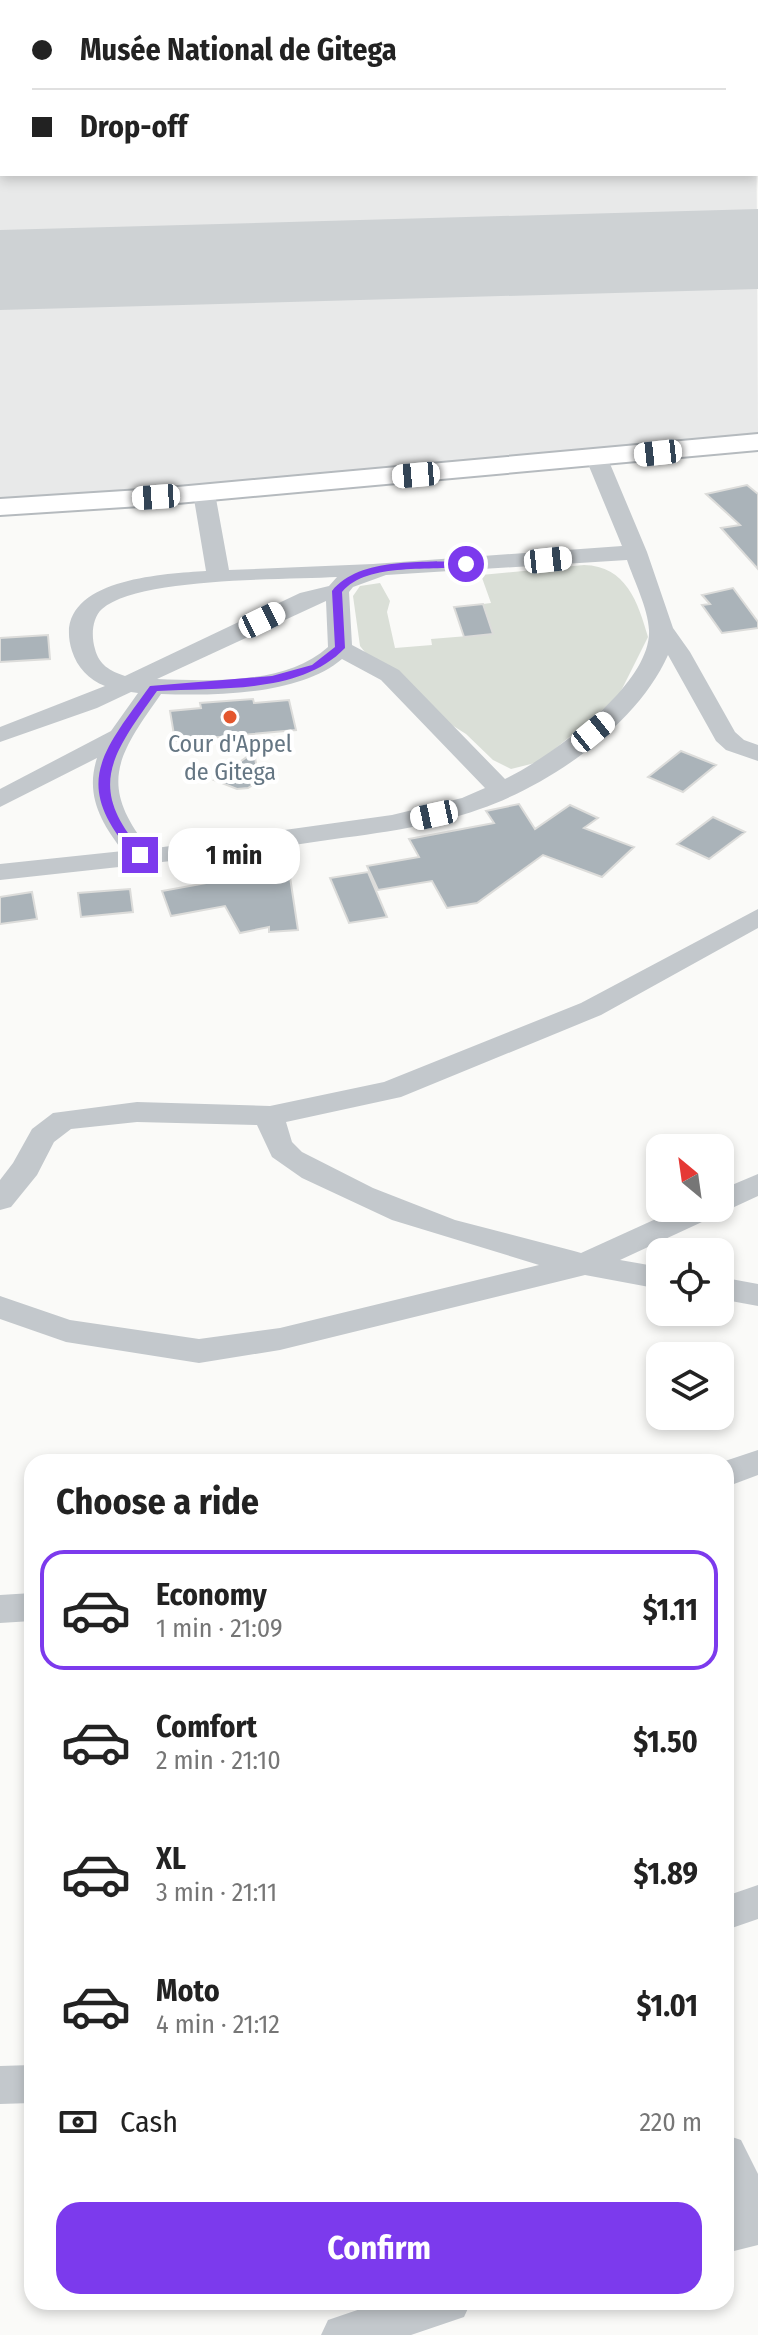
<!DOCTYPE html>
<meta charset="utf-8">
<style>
body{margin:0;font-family:"Fira Sans Condensed",sans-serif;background:#f2f2f2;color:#222;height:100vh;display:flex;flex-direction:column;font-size:30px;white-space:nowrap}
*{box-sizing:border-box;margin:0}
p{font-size:26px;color:#767676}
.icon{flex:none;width:44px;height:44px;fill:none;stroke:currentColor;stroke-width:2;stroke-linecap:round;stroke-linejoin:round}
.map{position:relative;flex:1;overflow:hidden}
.panel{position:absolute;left:24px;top:1454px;width:710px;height:856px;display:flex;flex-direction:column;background:#fff;border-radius:24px;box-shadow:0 4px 12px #0003}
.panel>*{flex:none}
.banner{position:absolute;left:0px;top:0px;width:758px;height:176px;box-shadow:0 4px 12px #0003;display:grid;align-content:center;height:176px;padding:0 32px;background:#fff}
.needle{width:52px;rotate:331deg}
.tools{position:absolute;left:646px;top:1134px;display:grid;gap:16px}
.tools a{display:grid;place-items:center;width:88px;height:88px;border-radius:16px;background:#fff;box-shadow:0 4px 12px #0003;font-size:40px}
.end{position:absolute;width:36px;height:36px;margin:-18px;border:10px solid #7c3aed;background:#fff;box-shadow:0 0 0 4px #fff}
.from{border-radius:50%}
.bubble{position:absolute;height:56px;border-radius:24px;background:#fff;box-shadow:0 4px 12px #0003;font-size:26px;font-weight:700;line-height:56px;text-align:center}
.car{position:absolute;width:24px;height:48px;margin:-24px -12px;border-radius:10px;box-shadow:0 0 6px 2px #0007;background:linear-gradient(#fff 24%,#345 0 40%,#fff 0 76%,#345 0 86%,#fff 0)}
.banner b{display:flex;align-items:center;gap:28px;height:76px;font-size:30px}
.banner b+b{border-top:2px solid #e0e0e0}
.banner i{width:20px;height:20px;background:#222}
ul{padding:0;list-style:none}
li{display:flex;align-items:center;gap:24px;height:120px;margin:0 16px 12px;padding:0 16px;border:4px solid transparent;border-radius:24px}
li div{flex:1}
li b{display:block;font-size:30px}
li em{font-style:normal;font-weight:700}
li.current{border-color:#7c3aed}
li>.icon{width:72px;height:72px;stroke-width:1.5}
h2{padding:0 32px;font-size:36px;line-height:96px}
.pay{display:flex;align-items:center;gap:20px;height:88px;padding:0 32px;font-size:30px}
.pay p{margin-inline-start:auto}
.cta{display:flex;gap:16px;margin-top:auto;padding:16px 32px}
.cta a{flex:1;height:92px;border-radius:24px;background:#7c3aed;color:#fff;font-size:32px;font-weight:700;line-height:92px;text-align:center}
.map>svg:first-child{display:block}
.built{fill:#e8e9e9}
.green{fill:#dadfd7}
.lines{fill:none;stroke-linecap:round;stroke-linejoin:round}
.runway{fill:#ced2d4;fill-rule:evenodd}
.building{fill:#aab3b9;stroke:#dcdcda;stroke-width:2}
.major-casing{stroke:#b5babe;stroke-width:4}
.minor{fill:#c3c8cc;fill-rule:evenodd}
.major{fill:#fff;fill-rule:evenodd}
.route{fill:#7c3aed}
.poi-dot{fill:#e4572e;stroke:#fff;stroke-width:3}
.labels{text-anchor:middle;stroke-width:8;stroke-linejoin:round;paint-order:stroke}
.poi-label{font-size:24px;fill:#657683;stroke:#fff}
</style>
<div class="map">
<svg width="758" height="2335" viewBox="0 0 758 2335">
<rect width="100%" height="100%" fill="#fafaf8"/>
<path class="built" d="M756 57 758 434 0 504V162L2 174H756Z"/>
<path class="green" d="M584 565C626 566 638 602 648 637L618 697 539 762 511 769 493 760 466 734 436 715 368 656 360 646 353 596 360 586 380 583 390 601 387 612 395 648 432 645 431 639 492 634 483 604 491 603 481 575Z"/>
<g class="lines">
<path class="runway" d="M758 209V289L0 310V230Z"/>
</g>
<path class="building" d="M747 485 758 494V569L721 528 740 525 706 494Z
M733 588 758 622V628L722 633 702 605 710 604 702 595Z
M483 604 493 634 464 637 454 607Z
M48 635 50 659 0 662V638Z
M253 699 254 703 289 700 296 730 175 741 170 711 201 708 200 703Z
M681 751 716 765 683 792 648 777Z
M254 752 259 781 248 788 237 789 214 780Z
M519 804 535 829 570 805 598 818 584 828 634 847 602 877 543 855 477 903 447 908 432 881 378 890 367 866 419 857 409 839 494 823 486 811Z
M713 817 745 832 709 859 677 844Z
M287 857 298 930 269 932V927L240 933 225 906 171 916 162 891 261 873 259 859Z
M368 872 387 917 349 923 330 878Z
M130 889 133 912 81 917 78 893Z
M32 892 37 919 0 924V897Z"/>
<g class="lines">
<defs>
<path id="major" d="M758 434V450L156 505 0 515V499L156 489Z"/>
</defs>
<use href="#major" class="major-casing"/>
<path class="minor" d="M27 0H43V2H27Z
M424 0H440L441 2H425Z
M624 0H642L643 2H625Z
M707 0H743L706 2Z
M756 48H758V58H756Z
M597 453 608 459 647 552 673 628 690 652 735 732 744 740 758 745V761L726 750 716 741 668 655C637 725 550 785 480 809 428 828 369 834 314 842 209 858 105 869 0 880V864L123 851C101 823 85 795 97 758L0 807V789L111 731 138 693 131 692 97 708 0 742V727L105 686C89 680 77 667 72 651 49 579 162 574 206 571L193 493 196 488 204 486 215 493 229 570 373 564 622 546 586 459ZM627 560C634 581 648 608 649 630 652 685 549 758 505 779L399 670 352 645 349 592 353 587 386 575ZM337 577 329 586 300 593 125 676C110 671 99 665 95 649 91 636 92 618 102 609 138 577 285 580 337 577ZM326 601 328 647C286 685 211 681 157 679ZM342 659 381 680 485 788 462 798 392 815 149 849C97 784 118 755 161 694 215 696 300 695 342 659Z
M758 909V928L601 1015 401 1097 286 1122 292 1142 302 1152 373 1188 455 1220 574 1251 581 1253 680 1208H720V1190L758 1174V1196L620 1260 660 1267V1289L585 1275 280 1350 199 1363 66 1342 0 1319V1296L70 1320 199 1339 280 1328 539 1265 392 1220 302 1178 272 1157 257 1125 137 1122 71 1129 54 1142 37 1175 11 1207 0 1210V1180L13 1163 32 1129 53 1113 137 1102 270 1106 384 1082 581 1003Z
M720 1277 758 1284V1306L720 1299Z
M758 1450V1475L726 1487V1462H722Z
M32 1593V1621L0 1623V1595Z
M758 1885V1919L726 1930V1896Z
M32 2065V2103L0 2104V2066Z
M726 2135 741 2140 758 2174V2245L726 2253V2213L733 2211 726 2197Z
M381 2302H471L464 2317 411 2335H321L328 2320Z"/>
<use href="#major" class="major"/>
</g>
<path class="route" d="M466 561 469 566C433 572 368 561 342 592L345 648C300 695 217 687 157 691 112 755 85 787 144 853V858H136C71 785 100 755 150 686L272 676 312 665 335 647 332 591C360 556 425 563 466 561Z"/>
<circle class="poi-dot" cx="230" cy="717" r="8"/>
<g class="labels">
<g class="poi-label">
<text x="230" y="752">Cour d'Appel<tspan x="230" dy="28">de Gitega</tspan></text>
</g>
</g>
</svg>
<div class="tools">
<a><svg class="needle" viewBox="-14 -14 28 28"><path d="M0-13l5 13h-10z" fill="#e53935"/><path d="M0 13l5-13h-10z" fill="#767676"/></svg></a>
<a><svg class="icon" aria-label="locate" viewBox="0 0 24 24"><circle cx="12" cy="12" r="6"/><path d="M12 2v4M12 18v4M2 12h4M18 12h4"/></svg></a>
<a><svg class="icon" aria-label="layers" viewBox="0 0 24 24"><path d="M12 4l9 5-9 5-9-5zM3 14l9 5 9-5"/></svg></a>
</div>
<i class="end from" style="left:466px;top:564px"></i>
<i class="end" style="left:140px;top:855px"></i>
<div class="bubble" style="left:168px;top:828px;width:132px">1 min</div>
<i class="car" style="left:658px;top:453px;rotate:264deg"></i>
<i class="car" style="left:416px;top:475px;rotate:265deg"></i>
<i class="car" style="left:156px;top:497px;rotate:266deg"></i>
<i class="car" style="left:548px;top:560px;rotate:84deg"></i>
<i class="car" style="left:262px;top:620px;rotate:64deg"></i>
<i class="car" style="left:593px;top:732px;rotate:51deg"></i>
<i class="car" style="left:434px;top:815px;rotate:258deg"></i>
<div class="banner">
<b><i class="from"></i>Musée National de Gitega</b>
<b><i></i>Drop-off</b>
</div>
<section class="panel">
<h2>Choose a ride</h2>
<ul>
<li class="current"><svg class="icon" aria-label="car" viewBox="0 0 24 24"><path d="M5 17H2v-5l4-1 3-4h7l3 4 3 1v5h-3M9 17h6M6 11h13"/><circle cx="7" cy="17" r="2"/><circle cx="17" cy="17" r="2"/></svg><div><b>Economy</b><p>1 min · 21:09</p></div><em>$1.11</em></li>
<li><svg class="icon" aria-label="car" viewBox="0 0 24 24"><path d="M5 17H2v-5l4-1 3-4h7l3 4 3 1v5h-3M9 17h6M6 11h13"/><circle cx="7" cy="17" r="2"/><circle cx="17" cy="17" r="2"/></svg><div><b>Comfort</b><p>2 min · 21:10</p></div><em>$1.50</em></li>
<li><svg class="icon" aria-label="car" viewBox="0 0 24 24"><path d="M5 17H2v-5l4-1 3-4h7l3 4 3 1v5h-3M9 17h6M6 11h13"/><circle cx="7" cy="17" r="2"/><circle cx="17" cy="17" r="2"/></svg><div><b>XL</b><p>3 min · 21:11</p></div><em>$1.89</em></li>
<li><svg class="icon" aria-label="car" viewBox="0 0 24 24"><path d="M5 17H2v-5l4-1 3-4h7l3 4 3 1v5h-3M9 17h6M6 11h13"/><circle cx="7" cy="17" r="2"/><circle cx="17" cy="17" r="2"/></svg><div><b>Moto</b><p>4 min · 21:12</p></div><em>$1.01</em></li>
</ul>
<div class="pay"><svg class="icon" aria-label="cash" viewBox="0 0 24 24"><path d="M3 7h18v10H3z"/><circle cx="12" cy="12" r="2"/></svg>Cash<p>220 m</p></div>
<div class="cta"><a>Confirm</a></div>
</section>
</div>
